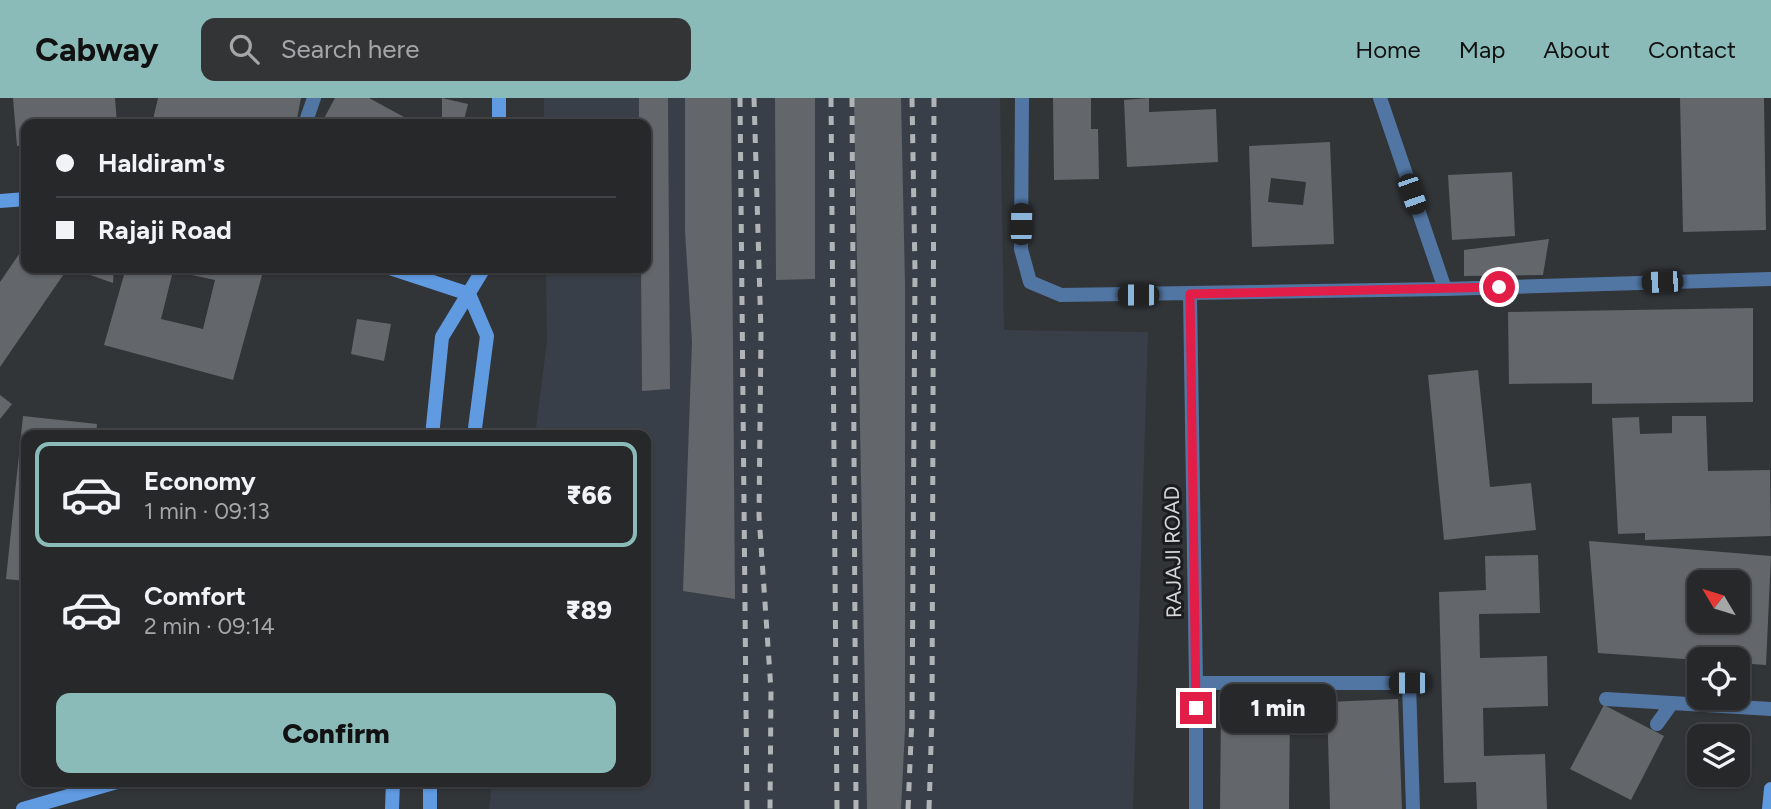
<!DOCTYPE html>
<meta charset="utf-8">
<style>
body{margin:0;font-family:Figtree,sans-serif;background:#323436;color:#f1f3f6;height:100vh;display:flex;flex-direction:column;font-size:26px;white-space:nowrap}
*{box-sizing:border-box;margin:0}
p{font-size:23px;color:#a4a6a8}
.icon{flex:none;width:38px;height:38px;fill:none;stroke:currentColor;stroke-width:2;stroke-linecap:round;stroke-linejoin:round}
.map{position:relative;flex:1;overflow:hidden}
.panel{position:absolute;left:21px;top:332px;width:630px;height:357px;display:flex;flex-direction:column;background:#26282a;border-radius:14px;box-shadow:0 2px 5px #0004,0 0 0 2px #424447}
.panel>*{flex:none}
.hud{position:absolute;left:21px;top:21px;width:630px;height:154px;border-radius:14px;box-shadow:0 2px 5px #0004,0 0 0 2px #424447;display:grid;align-content:center;height:154px;padding:0 35px;background:#26282a}
.needle{width:46px;rotate:308deg}
.fabs{position:absolute;left:1687px;top:472px;display:grid;gap:14px}
.fabs a{display:grid;place-items:center;width:63px;height:63px;border-radius:14px;background:#26282a;box-shadow:0 2px 5px #0004,0 0 0 2px #424447;font-size:35px}
.end{position:absolute;width:32px;height:32px;margin:-16px;border:9px solid #e11d48;background:#fff;box-shadow:0 0 0 4px #fff}
.from{border-radius:50%}
.bubble{position:absolute;height:49px;border-radius:14px;background:#26282a;box-shadow:0 2px 5px #0004,0 0 0 2px #424447;font-size:23px;font-weight:800;line-height:49px;text-align:center}
.car{position:absolute;width:21px;height:42px;margin:-21px -10px;border-radius:9px;box-shadow:0 0 5px 2px #0007;background:linear-gradient(#222 24%,#8ab4d8 0 40%,#222 0 76%,#8ab4d8 0 86%,#222 0)}
.hud b{display:flex;align-items:center;gap:24px;height:66px;font-size:26px}
.hud b+b{border-top:2px solid #424447}
.hud i{width:18px;height:18px;background:#f1f3f6}
ul{padding:12px 0 0;list-style:none}
li{display:flex;align-items:center;gap:21px;height:105px;margin:0 14px 10px;padding:0 21px;border:4px solid transparent;border-radius:14px}
li div{flex:1}
li b{display:block;font-size:26px}
li em{font-style:normal;font-weight:800}
li.active{border-color:#8bbbb9}
li>.icon{width:63px;height:63px;stroke-width:1.5}
.cta{display:flex;gap:14px;margin-top:auto;padding:14px 35px}
.cta a{flex:1;height:80px;border-radius:14px;background:#8bbbb9;color:#111;font-size:28px;font-weight:800;line-height:80px;text-align:center}
header{display:flex;align-items:center;gap:42px;box-sizing:border-box;height:98px;padding:0 35px;background:#8bbbb9;color:#111}
header strong{font-size:33px}
nav{display:flex;gap:38px;margin-inline-start:auto;font-size:24px}
.search{width:490px;height:63px;background:#323436;display:flex;align-items:center;gap:18px;box-sizing:border-box;padding:0 24px;border-radius:14px;color:#a4a6a8;font-size:26px}
.map>svg:first-child{display:block}
.built{fill:#393f48}
.building{fill:#63666a;fill-rule:evenodd}
.lines{fill:none;stroke-linecap:round;stroke-linejoin:round}
.lane{stroke:#5276a3;stroke-width:14}
.street{stroke:#5276a3;stroke-width:14}
.secondary{stroke:#609ae1;stroke-width:14}
.rail{stroke:#b1b4b6;stroke-width:5;stroke-dasharray:9 9;stroke-linecap:butt}
.route{stroke:#e11d48;stroke-width:9}
.labels{text-anchor:middle;stroke-width:6;stroke-linejoin:round;paint-order:stroke}
.street-label{font-size:21px;fill:#d4d6d8;stroke:#1b1c1e}
</style>
<header>
<strong>Cabway</strong>
<div class="search"><svg class="icon" aria-label="search" viewBox="0 0 24 24"><circle cx="10" cy="10" r="6"/><path d="M15 15l6 6"/></svg>Search here</div>
<nav><a>Home</a><a>Map</a><a>About</a><a>Contact</a></nav>
</header>
<div class="map">
<svg width="1771" height="711" viewBox="0 0 1771 711">
<rect width="100%" height="100%" fill="#323538"/>
<path class="built" d="M544 0H1000L1004 232 1148 234 1133 711H489L492 684H646V338H535L547 243 546 170H646V26H544Z"/>
<path class="building" d="M13 0H115L117 26H26V47L17 48Z
M158 0H301L296 26H152Z
M335 0H369L404 19 400 26H321Z
M442 0 468 6 463 26 442 22Z
M639 0H668L670 291 642 293 641 170H646V26H639Z
M685 0H731L735 501 683 493 692 244 685 133Z
M775 0H815V181L776 182Z
M854 0H901L905 185V632L901 711H867Z
M1053 0H1091V31H1098L1099 81 1054 82Z
M1149 0V14L1216 11 1218 64 1127 69 1124 2Z
M1680 0H1764L1766 132 1683 134Z
M1330 44 1334 146 1252 149 1249 48ZM1271 80 1306 84 1303 107 1268 104Z
M1512 74 1515 138 1452 142 1448 77Z
M1549 141 1543 177 1464 178V152Z
M26 146V170H68L0 269V184Z
M81 170H114L113 185 79 173Z
M126 170H264L233 282 104 247ZM173 173 215 182 203 231 161 221Z
M1753 210V304L1592 306V285L1509 286 1508 214Z
M357 221 391 226 384 263 351 256Z
M1478 272 1490 389 1531 385 1536 432 1444 442 1428 277Z
M0 297 12 306 0 321Z
M23 318 97 326 96 338H26V483L6 481Z
M1672 318H1706L1708 373 1770 372 1771 438 1645 442V435L1618 436 1612 320 1639 319 1640 336 1672 335Z
M1589 443 1771 458 1766 567 1738 565V562H1699L1598 555ZM1699 485H1738V523H1699Z
M1538 457 1540 515 1479 516 1480 560 1547 558 1548 608 1483 610 1484 658 1545 656 1547 711H1477L1476 684 1444 685 1439 494 1486 492 1485 458Z
M1398 601 1402 711H1330L1327 604Z
M1604 607 1664 638 1631 702 1570 671Z
M1221 609H1290L1289 711H1220Z"/>
<g class="lines">
<path class="lane" d="M1196 585H1409L1413 711"/>
<path class="street" d="M1022 0 1021 151 1030 184 1061 197 1445 191 1771 181
M1380 0 1445 191
M305 26 314 0
M1190 196 1196 585V711
M1606 601 1771 611
M1657 626 1672 605"/>
<path class="secondary" d="M499 26V0
M0 103 26 101
M390 170 469 196
M469 196 487 238 474 338
M432 338 442 239 484 170
M23 711 117 684
M392 711 393 684
M430 711V684
M1769 711 1771 691"/>
<path class="rail" d="M740 0 747 711
M754 0 761 235 759 418 771 592 770 711
M831 0 837 711
M852 0 856 711
M908 711 912 619 915 174 912 0
M929 711 932 617 934 0"/>
</g>
<g class="lines">
<path class="route" d="M1196 610 1190 196 1499 189"/>
</g>
<g class="labels">
<g class="street-label">
<text transform="translate(1173 454) rotate(-91)" y="7">RAJAJI ROAD</text>
</g>
</g>
</svg>
<div class="fabs">
<a><svg class="needle" viewBox="-14 -14 28 28"><path d="M0-13l5 13h-10z" fill="#e53935"/><path d="M0 13l5-13h-10z" fill="#a4a6a8"/></svg></a>
<a><svg class="icon" aria-label="locate" viewBox="0 0 24 24"><circle cx="12" cy="12" r="6"/><path d="M12 2v4M12 18v4M2 12h4M18 12h4"/></svg></a>
<a><svg class="icon" aria-label="layers" viewBox="0 0 24 24"><path d="M12 4l9 5-9 5-9-5zM3 14l9 5 9-5"/></svg></a>
</div>
<i class="end from" style="left:1499px;top:189px"></i>
<i class="end" style="left:1196px;top:610px"></i>
<div class="bubble" style="left:1220px;top:586px;width:116px">1 min</div>
<i class="car" style="left:1412px;top:96px;rotate:161deg"></i>
<i class="car" style="left:1021px;top:126px;rotate:1deg"></i>
<i class="car" style="left:1662px;top:184px;rotate:268deg"></i>
<i class="car" style="left:1138px;top:197px;rotate:270deg"></i>
<i class="car" style="left:1409px;top:585px;rotate:270deg"></i>
<div class="hud">
<b><i class="from"></i>Haldiram's</b>
<b><i></i>Rajaji Road</b>
</div>
<section class="panel">
<ul>
<li class="active"><svg class="icon" aria-label="car" viewBox="0 0 24 24"><path d="M5 17H2v-5l4-1 3-4h7l3 4 3 1v5h-3M9 17h6M6 11h13"/><circle cx="7" cy="17" r="2"/><circle cx="17" cy="17" r="2"/></svg><div><b>Economy</b><p>1 min · 09:13</p></div><em>₹66</em></li>
<li><svg class="icon" aria-label="car" viewBox="0 0 24 24"><path d="M5 17H2v-5l4-1 3-4h7l3 4 3 1v5h-3M9 17h6M6 11h13"/><circle cx="7" cy="17" r="2"/><circle cx="17" cy="17" r="2"/></svg><div><b>Comfort</b><p>2 min · 09:14</p></div><em>₹89</em></li>
</ul>
<div class="cta"><a>Confirm</a></div>
</section>
</div>
